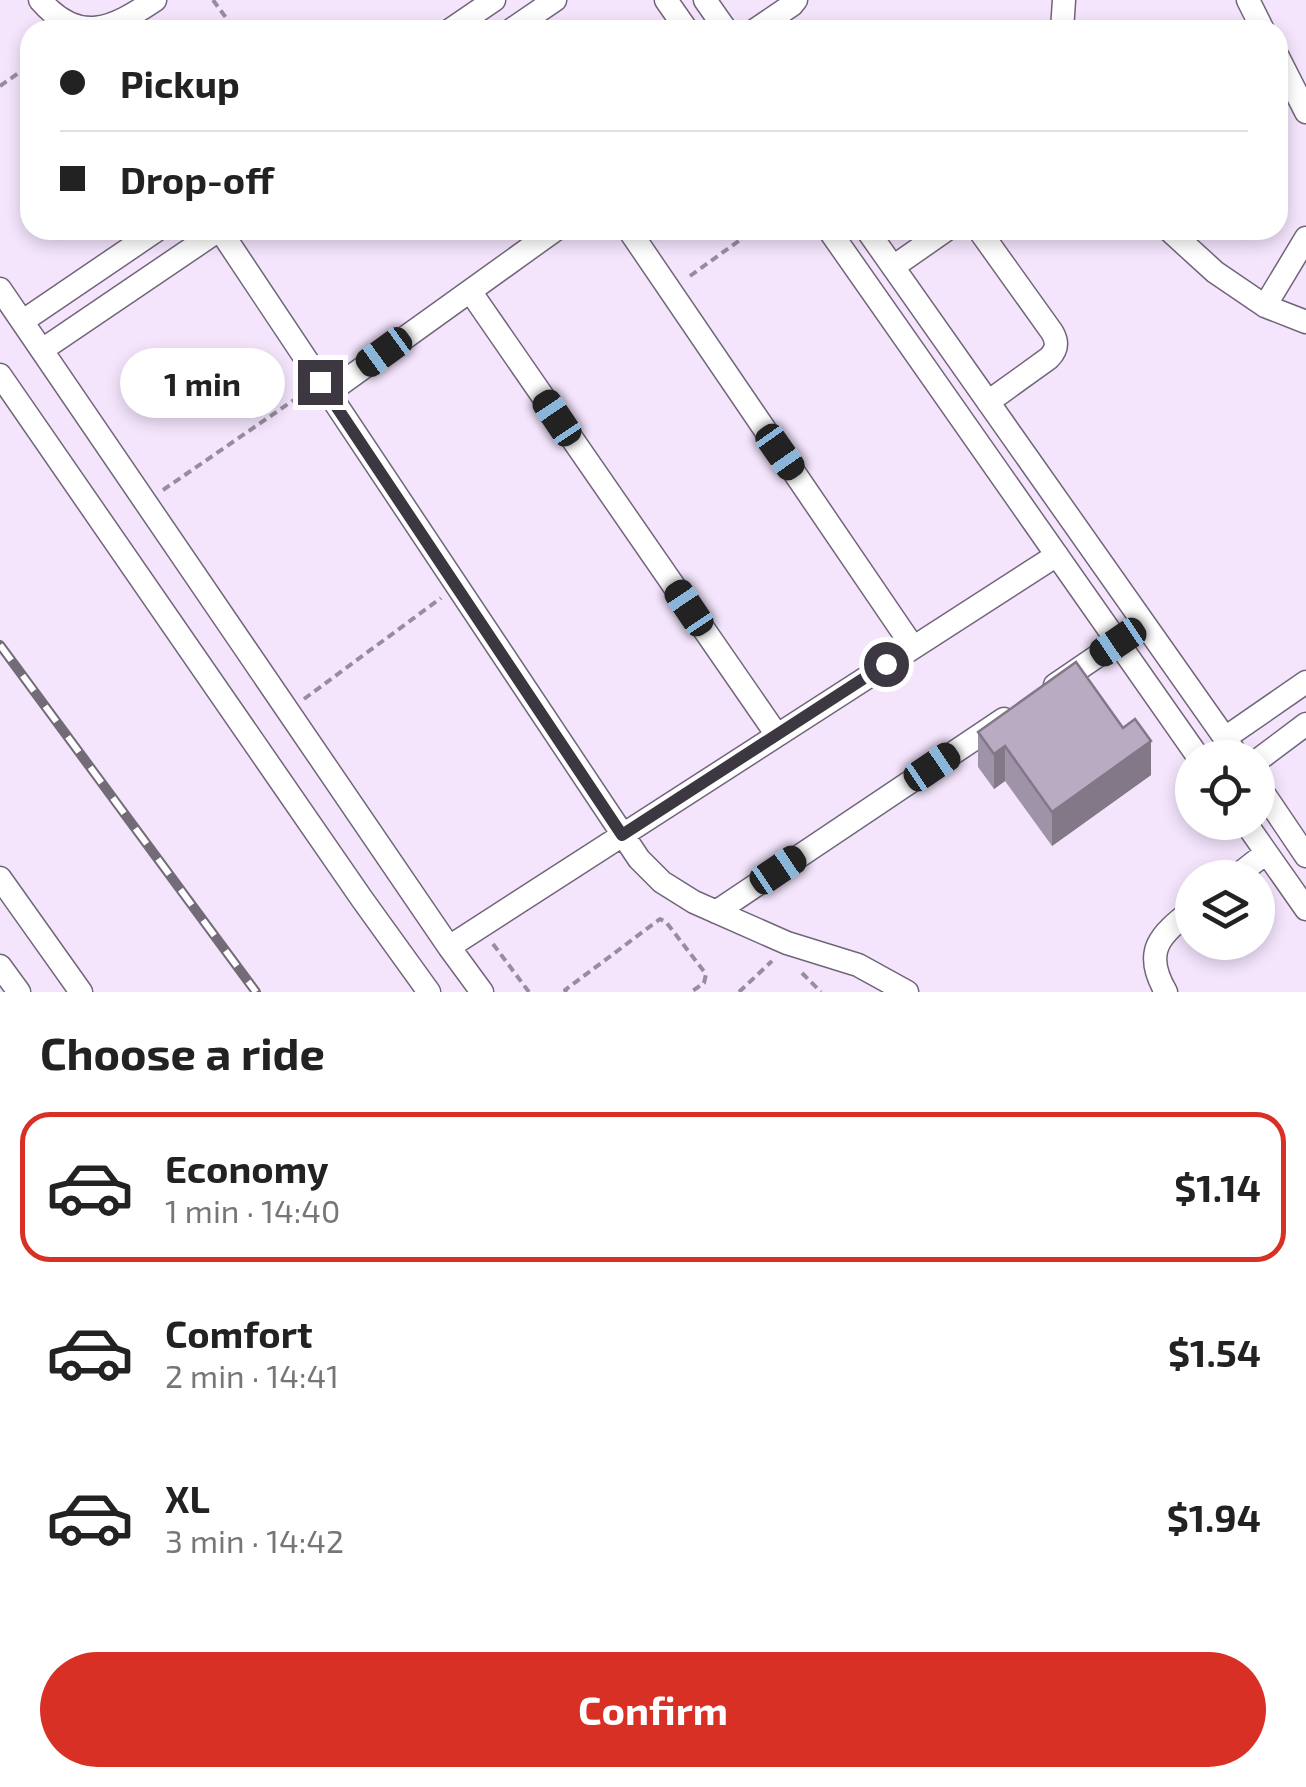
<!DOCTYPE html>
<meta charset="utf-8">
<style>
body{margin:0;font-family:"Exo 2",sans-serif;background:#f2f2f2;color:#222;height:100vh;display:flex;flex-direction:column;font-size:38px;white-space:nowrap}
*{box-sizing:border-box;margin:0}
p{font-size:32px;color:#767676}
.icon{flex:none;width:55px;height:55px;fill:none;stroke:currentColor;stroke-width:2;stroke-linecap:round;stroke-linejoin:round}
.map{position:relative;height:992px;overflow:hidden}
.panel{display:flex;flex-direction:column;background:#fff;flex:1}
.panel>*{flex:none}
.hud{position:absolute;left:20px;top:20px;width:1268px;height:220px;border-radius:30px;box-shadow:0 5px 15px #0003;display:grid;align-content:center;height:220px;padding:0 40px;background:#fff}
.tools{position:absolute;left:1175px;top:740px;display:grid;gap:20px}
.tools a{display:grid;place-items:center;width:100px;height:100px;border-radius:50%;background:#fff;box-shadow:0 5px 15px #0003;font-size:50px}
.end{position:absolute;width:45px;height:45px;margin:-22px;border:12px solid #3c3740;background:#fff;box-shadow:0 0 0 5px #fff}
.from{border-radius:50%}
.bubble{position:absolute;height:70px;border-radius:35px;background:#fff;box-shadow:0 5px 15px #0003;font-size:32px;font-weight:700;line-height:70px;text-align:center}
.car{position:absolute;width:30px;height:60px;margin:-30px -15px;border-radius:12px;box-shadow:0 0 8px 2px #0007;background:linear-gradient(#222 24%,#8ab4d8 0 40%,#222 0 76%,#8ab4d8 0 86%,#222 0)}
.hud b{display:flex;align-items:center;gap:35px;height:95px;font-size:38px}
.hud b+b{border-top:2px solid #e0e0e0}
.hud i{width:25px;height:25px;background:#222}
ul{padding:0;list-style:none}
li{display:flex;align-items:center;gap:30px;height:150px;margin:0 20px 15px;padding:0 20px;border:5px solid transparent;border-radius:30px}
li div{flex:1}
li b{display:block;font-size:38px}
li em{font-style:normal;font-weight:700}
li.current{border-color:#d93025}
li>.icon{width:90px;height:90px;stroke-width:1.5}
h2{padding:0 40px;font-size:45px;line-height:120px}
.action{display:flex;gap:20px;margin-top:auto;padding:20px 40px}
.action a{flex:1;height:115px;border-radius:60px;background:#d93025;color:#fff;font-size:40px;font-weight:700;line-height:115px;text-align:center}
.map>svg:first-child{display:block}
.lines{fill:none;stroke-linecap:round;stroke-linejoin:round}
.minor-casing{stroke:#71657a;stroke-width:25}
.path{stroke:#978d9e;stroke-width:4;stroke-dasharray:8 5;stroke-linecap:butt}
.minor{stroke:#fff;stroke-width:22}
.rail-casing{stroke:#736b78;stroke-width:10}
.rail{stroke:#fff;stroke-width:6;stroke-dasharray:19;stroke-linecap:butt}
.wall{fill:#9f93a7}
.shaded-wall{fill:#827888}
.building{fill:#b9abc2;stroke:#827888;stroke-width:2.5}
.route{stroke:#3c3740;stroke-width:12}
</style>
<div class="map">
<svg width="1306" height="992" viewBox="0 0 1306 992">
<rect width="100%" height="100%" fill="#f4e5fd"/>
<g class="lines">
<defs>
<path id="minor" d="M40 0C80 46 113 28 155 0
M666 0 687 30
M705 0 726 30
M1248 0 1263 30
M450 30 494 0
M511 30 555 0
M755 30 792 5 796 0
M1062 30 1064 0
M1278 57 1306 112
M220 230 639 859 662 882 694 902 787 943 858 965 907 992
M629 230 913 647
M829 230 1199 758
M867 230 1239 758
M979 230 1052 332C1058 342 1057 350 1049 358L988 402
M1169 230 1215 272 1265 306 1306 322
M893 267 946 230
M0 289 449 947 482 992
M470 291 777 735
M1265 306 1306 238
M23 321 157 230
M42 350 219 230
M0 375 362 899 429 992
M328 393 555 230
M1055 685 1118 642
M1225 738 1306 682
M1258 760 1306 724
M1258 785 1306 856
M1245 822 1306 909
M0 878 81 992
M1234 878 1266 853
M716 912 1004 719
M449 947 1057 555
M0 966 19 992
M1166 992C1142 951 1160 935 1192 910"/>
</defs>
<use href="#minor" class="minor-casing"/>
<path class="path" d="M213 0 235 30
M0 86 30 65
M690 276 754 230
M163 490 304 393
M304 699 441 598
M493 944 529 992
M802 973 821 992
M567 992 565 990 660 919 666 922 706 974 704 983 691 992
M739 992 772 961"/>
<use href="#minor" class="minor"/>
<defs>
<path id="rail" d="M0 645 256 992"/>
</defs>
<use href="#rail" class="rail-casing"/>
<use href="#rail" class="rail"/>
</g>
<path class="wall" d="M978 732 1151 775 1052 846 1005 781 994 789 978 767Z"/>
<path class="shaded-wall" d="M1151 741V775L1052 846V812Z
M1005 746V781L994 789V754Z"/>
<path class="building" d="M1076 662 1123 728 1135 719 1151 741 1052 812 1005 746 994 754 978 732Z"/>
<g class="lines">
<path class="route" d="M320 382 622 835 886 664"/>
</g>
</svg>
<div class="tools">
<a><svg class="icon" aria-label="locate" viewBox="0 0 24 24"><circle cx="12" cy="12" r="6"/><path d="M12 2v4M12 18v4M2 12h4M18 12h4"/></svg></a>
<a><svg class="icon" aria-label="layers" viewBox="0 0 24 24"><path d="M12 4l9 5-9 5-9-5zM3 14l9 5 9-5"/></svg></a>
</div>
<i class="end from" style="left:886px;top:664px"></i>
<i class="end" style="left:320px;top:382px"></i>
<div class="bubble" style="left:120px;top:348px;width:165px">1 min</div>
<i class="car" style="left:384px;top:352px;rotate:234deg"></i>
<i class="car" style="left:557px;top:418px;rotate:326deg"></i>
<i class="car" style="left:780px;top:452px;rotate:145deg"></i>
<i class="car" style="left:689px;top:608px;rotate:326deg"></i>
<i class="car" style="left:1118px;top:642px;rotate:236deg"></i>
<i class="car" style="left:932px;top:767px;rotate:56deg"></i>
<i class="car" style="left:778px;top:870px;rotate:56deg"></i>
<div class="hud">
<b><i class="from"></i>Pickup</b>
<b><i></i>Drop-off</b>
</div>
</div>
<section class="panel">
<h2>Choose a ride</h2>
<ul>
<li class="current"><svg class="icon" aria-label="car" viewBox="0 0 24 24"><path d="M5 17H2v-5l4-1 3-4h7l3 4 3 1v5h-3M9 17h6M6 11h13"/><circle cx="7" cy="17" r="2"/><circle cx="17" cy="17" r="2"/></svg><div><b>Economy</b><p>1 min · 14:40</p></div><em>$1.14</em></li>
<li><svg class="icon" aria-label="car" viewBox="0 0 24 24"><path d="M5 17H2v-5l4-1 3-4h7l3 4 3 1v5h-3M9 17h6M6 11h13"/><circle cx="7" cy="17" r="2"/><circle cx="17" cy="17" r="2"/></svg><div><b>Comfort</b><p>2 min · 14:41</p></div><em>$1.54</em></li>
<li><svg class="icon" aria-label="car" viewBox="0 0 24 24"><path d="M5 17H2v-5l4-1 3-4h7l3 4 3 1v5h-3M9 17h6M6 11h13"/><circle cx="7" cy="17" r="2"/><circle cx="17" cy="17" r="2"/></svg><div><b>XL</b><p>3 min · 14:42</p></div><em>$1.94</em></li>
</ul>
<div class="action"><a>Confirm</a></div>
</section>
